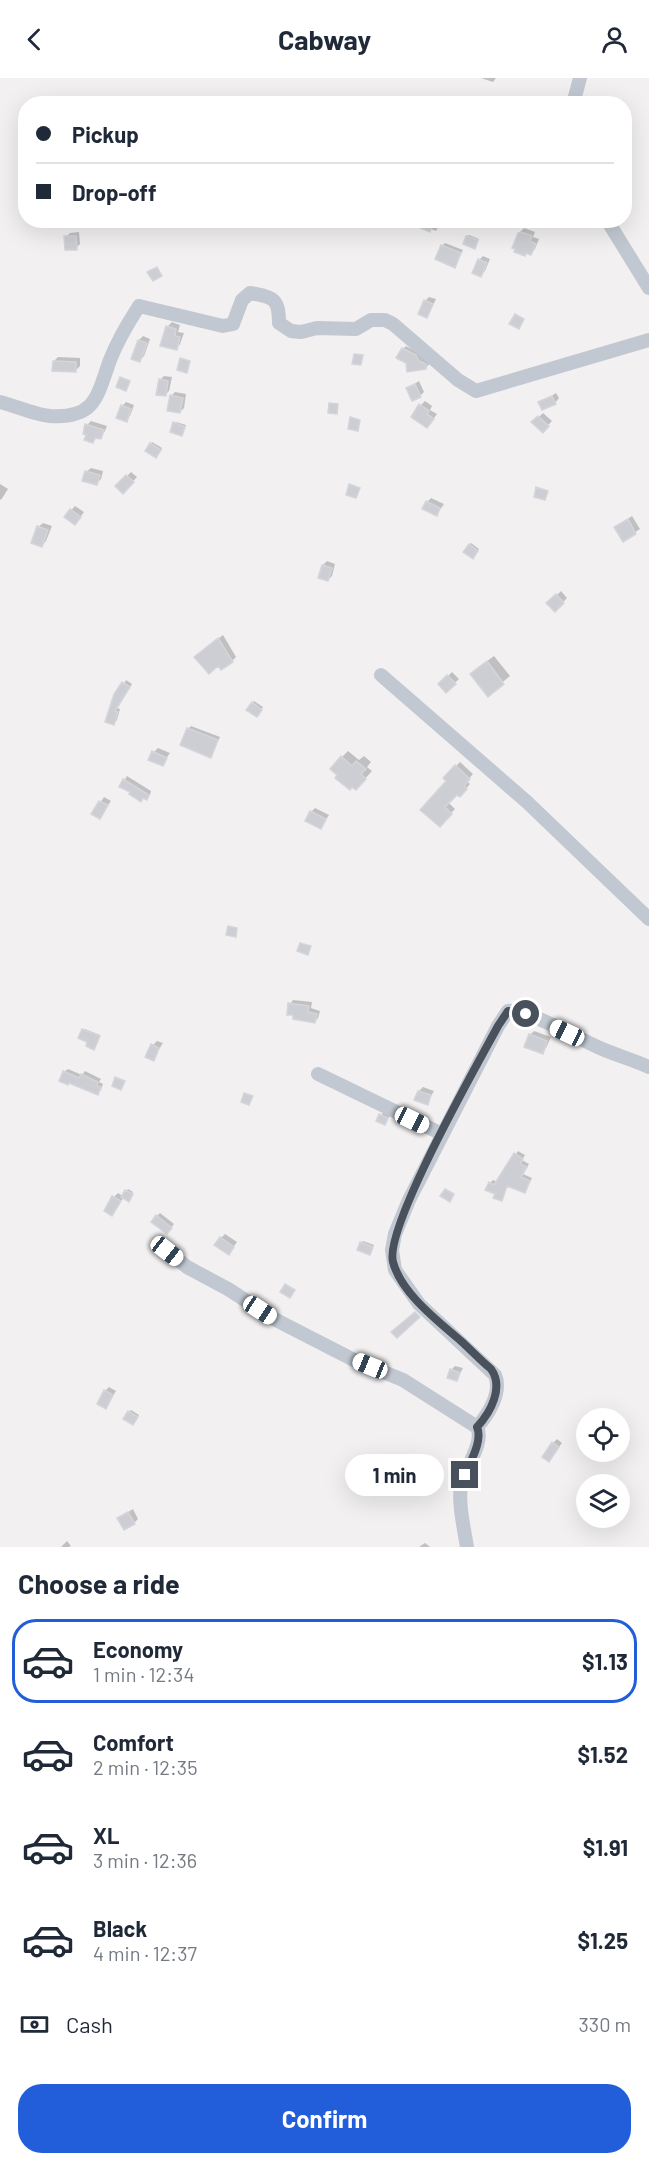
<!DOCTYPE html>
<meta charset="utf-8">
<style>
body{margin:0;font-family:Barlow,sans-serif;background:#f6f6f7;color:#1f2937;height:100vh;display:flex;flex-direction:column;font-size:22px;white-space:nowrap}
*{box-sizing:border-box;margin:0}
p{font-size:20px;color:#747a83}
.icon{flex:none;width:33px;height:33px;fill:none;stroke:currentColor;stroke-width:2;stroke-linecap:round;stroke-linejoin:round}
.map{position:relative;height:1469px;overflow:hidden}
.sheet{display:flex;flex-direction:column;background:#fff;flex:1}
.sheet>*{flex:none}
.hud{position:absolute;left:18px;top:18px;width:614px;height:132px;border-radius:24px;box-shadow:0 6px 24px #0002;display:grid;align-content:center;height:132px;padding:0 18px;background:#fff}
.fabs{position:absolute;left:576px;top:1330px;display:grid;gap:12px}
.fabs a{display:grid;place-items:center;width:54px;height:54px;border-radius:50%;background:#fff;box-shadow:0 6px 24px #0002;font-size:30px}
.end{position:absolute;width:27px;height:27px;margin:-14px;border:8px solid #49515c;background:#fff;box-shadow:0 0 0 3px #fff}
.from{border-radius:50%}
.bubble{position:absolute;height:42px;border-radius:21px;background:#fff;box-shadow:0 6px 24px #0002;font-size:20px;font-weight:700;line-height:42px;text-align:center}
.car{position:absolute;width:18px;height:36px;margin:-18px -9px;border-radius:8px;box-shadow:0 0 4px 2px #0007;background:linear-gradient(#fff 24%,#345 0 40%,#fff 0 76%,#345 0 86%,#fff 0)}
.hud b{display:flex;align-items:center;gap:21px;height:57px;font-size:22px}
.hud b+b{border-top:2px solid #e0e1e3}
.hud i{width:15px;height:15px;background:#1f2937}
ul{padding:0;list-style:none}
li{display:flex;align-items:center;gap:18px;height:84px;margin:0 12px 9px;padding:0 6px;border:3px solid transparent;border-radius:24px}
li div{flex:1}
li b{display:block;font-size:22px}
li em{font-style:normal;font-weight:700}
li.on{border-color:#225dda}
li>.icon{width:54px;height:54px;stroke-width:1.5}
h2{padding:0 18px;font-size:27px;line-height:72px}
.pay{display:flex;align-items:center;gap:15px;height:66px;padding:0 18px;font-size:22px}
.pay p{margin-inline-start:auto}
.primary-button{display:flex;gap:12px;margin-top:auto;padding:12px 18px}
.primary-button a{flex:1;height:69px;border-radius:24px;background:#225dda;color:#fff;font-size:24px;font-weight:700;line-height:69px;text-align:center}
header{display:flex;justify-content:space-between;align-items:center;height:78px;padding:0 18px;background:#fff;font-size:27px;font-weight:700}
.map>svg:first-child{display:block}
.shadow{fill:#0003}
.building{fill:#cdced4;stroke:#d4d5db;stroke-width:1.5}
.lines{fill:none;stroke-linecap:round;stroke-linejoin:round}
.minor{stroke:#c1c8d1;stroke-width:14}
.route{stroke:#49515c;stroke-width:8}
</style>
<header><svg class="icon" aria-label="back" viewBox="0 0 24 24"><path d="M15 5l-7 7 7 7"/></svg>Cabway<svg class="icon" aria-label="person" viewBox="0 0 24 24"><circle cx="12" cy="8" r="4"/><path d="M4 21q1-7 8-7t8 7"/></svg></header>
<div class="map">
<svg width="649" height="1469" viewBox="0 0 649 1469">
<rect width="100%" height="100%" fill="#f2f0f0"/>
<path class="shadow" d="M481 0H496L493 4Z
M406 142H436L441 144 436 153Z
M524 150 535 154 533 159 539 161 535 171 531 175 527 174 525 176 514 169 520 154Z
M79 154 80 166 76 170 66 159 70 155Z
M469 157 479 161 476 168 467 158Z
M445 165 463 172 454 188 442 168Z
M483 178 490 181 485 193 481 197 479 182Z
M429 219 436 221 430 234 426 238 425 223Z
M172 244 180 247 178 254 184 255 180 266 176 271 162 267 168 248Z
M143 258 150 261 144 278 140 282 139 262Z
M406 268 422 277 429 283V286L426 290 403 271Z
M58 279 80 280V288L76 292 54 283Z
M164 298 172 299 169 313 165 317 160 302Z
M419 303 424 314 420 318 408 310Z
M175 314 186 316 184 330 180 334 171 318Z
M556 315 559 320 555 325H540Z
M425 323 432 328 430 332 437 336 431 344 421 327Z
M126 324 134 327 130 338 126 342 122 328Z
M543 335 552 343 543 352 534 344Z
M91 343 107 348 104 355 93 363 87 347Z
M176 344 186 347 182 356 174 345Z
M152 364 162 370 158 377 151 366Z
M91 390 103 393 101 401 97 405 86 394Z
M131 394 137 399 123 414 118 408Z
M0 406 8 411 1 422 0 421Z
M431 420 444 426 437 436 427 424Z
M75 428 84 434 79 441 66 438Z
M632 438 640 451 623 462 616 449Z
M43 445 52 448 46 463 42 468 38 449Z
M471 465 479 471 473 479 465 473Z
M327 483 335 486 332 498 328 502 320 499 323 487Z
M561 513 567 520 555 532 549 525Z
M223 557 236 579 232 583 200 575Z
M494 578 510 598 488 616 479 589Z
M452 594 459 601 446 613 440 606Z
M126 602 132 606 116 630 120 631 117 642 114 645 107 643Z
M254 623 263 629 257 637 248 631Z
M191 648 220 659 211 678 188 651Z
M158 670 170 675 162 686 154 674Z
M348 673 359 682 364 678 371 684 367 689 372 693 362 704 342 679Z
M460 684 473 696 467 703 470 706 460 717 457 715 448 724 455 731 440 747 448 703 445 700Z
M127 698 151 713 150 717 146 720 121 708Z
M104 719 111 723 100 739 93 736Z
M315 730 329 737 321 749 311 734Z
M293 922 312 924 311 930 320 933 318 940 314 944 290 926Z
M85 951 100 957 95 968 89 963 83 952Z
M534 953 551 959 546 970 542 974 530 957Z
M157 963 163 965 153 981V967Z
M68 991 82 997 85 993 101 1001 99 1004 103 1006 101 1012 98 1015 70 1004 64 994Z
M423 1009 434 1013 427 1025 419 1013Z
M385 1032 391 1036 385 1045 378 1042Z
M518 1073 525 1077 522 1082 529 1086 523 1096 532 1100 525 1113 508 1107 501 1121 490 1105 493 1102 498 1104Z
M128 1111 133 1114 130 1120 124 1119 112 1136 114 1119 118 1115 123 1118Z
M160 1135 174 1146 170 1151 157 1138Z
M225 1156 237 1164 232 1171 221 1160Z
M363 1163 374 1167 370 1175 361 1165Z
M455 1288 463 1290 457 1301 451 1292Z
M109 1309 116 1313 106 1329 105 1313Z
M131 1332 139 1337 134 1344 129 1334Z
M557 1361 562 1365 549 1382 553 1365Z
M133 1431 138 1441 134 1445 119 1440Z
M67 1463 71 1468 69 1469H61Z
M425 1465 430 1469H419Z"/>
<path class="building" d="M402 142H425L433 145 430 154Z
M521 154 532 158 530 163 536 166 531 177 526 175 525 178 514 174 515 171 512 170 518 155Z
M64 158H76L77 172H65Z
M466 158 478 162 475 171 463 166Z
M441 167 461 175 455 190 435 181Z
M478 181 487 185 481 199 472 195Z
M157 189 162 198 153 203 147 194Z
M424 222 433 226 427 240 418 236Z
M515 236 524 241 519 251 509 246Z
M166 248 176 251 175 258 180 259 177 272 160 268Z
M138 262 147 265 140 284 131 281Z
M402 270 416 277 419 283 426 286V291L407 294 406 285 396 280Z
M354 276 363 277 361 287 352 286Z
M180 280 190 283 187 295 177 292Z
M53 283 76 284V294L52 293Z
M120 299 130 303 126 313 116 309Z
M159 301 168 303 166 318 156 317Z
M415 306 421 319 412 323 406 310Z
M170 317 183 320 180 335 167 333Z
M552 318 556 326 542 332 538 324Z
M329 325 338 326 337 336 328 335Z
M419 326 429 333 427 336 434 341 427 350 411 339Z
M121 327 131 331 127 344 116 340Z
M538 338 549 348 543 355 531 344Z
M350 339 360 342 358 353 348 351Z
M173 344 185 349 182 358 170 354Z
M85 346 104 352 101 361 95 360 93 365 84 362 86 357 83 356Z
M150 365 161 372 156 380 145 373Z
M85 393 100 397 97 407 82 403Z
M126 397 134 404 123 416 115 408Z
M349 406 360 410 356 420 346 417Z
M536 409 548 413 545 422 534 419Z
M426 423 440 430 437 438 422 431Z
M70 431 81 439 75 447 64 439Z
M628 441 636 456 623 464 614 449Z
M37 448 48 452 42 469 31 465Z
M469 466 478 473 473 481 463 474Z
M322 487 332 490 328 503 318 500Z
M556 516 564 525 555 534 546 525Z
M218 560 233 584 221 592 218 588 209 596 194 579Z
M487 583 504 606 488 619 470 596Z
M447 597 456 606 446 615 438 606Z
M122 604 130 609 115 633 118 634 114 647 105 644 114 616Z
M252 624 262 632 257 639 246 632Z
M187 650 218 662 211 680 180 667Z
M152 673 167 680 163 688 148 682Z
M341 678 352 688 356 683 366 691 361 696 366 701 356 712 352 709 350 712 335 700 337 697 330 691Z
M455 687 470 701 464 708 467 711 460 719 457 717 445 729 452 736 440 749 420 732 446 703 443 700Z
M123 701 149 717 147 722 143 720 141 724 129 716 130 714 119 709Z
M99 723 108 727 100 741 91 736Z
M310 733 326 741 321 751 305 743Z
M228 848 237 850 236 859 226 857Z
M300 865 311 868 308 877 297 873Z
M288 925 309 928 308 934 317 936 315 945 293 941V937H287Z
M82 951 100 958 94 972 86 968 87 964 78 960Z
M529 956 547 963 543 976 524 969Z
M151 966 159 970 154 983 145 979Z
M63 993 79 1000 81 996 98 1004 97 1008 101 1009 98 1017 69 1005 68 1007 59 1003Z
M115 999 125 1003 121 1012 112 1008Z
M418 1013 431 1017 428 1027 414 1022Z
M244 1015 253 1018 249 1027 241 1024Z
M379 1036 388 1040 385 1047 376 1043Z
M514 1075 523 1081 520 1086 527 1089 521 1099 530 1103 525 1115 507 1108 502 1123 493 1120 495 1116 485 1112 489 1104 494 1107Z
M445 1111 454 1116 450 1124 440 1118Z
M125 1112 133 1116 129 1124 121 1119Z
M112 1118 121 1123 112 1138 104 1133Z
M156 1137 172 1150 167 1156 151 1144Z
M220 1159 234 1169 229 1177 214 1167Z
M360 1164 373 1169 370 1177 357 1172Z
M285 1206 295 1212 290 1220 280 1214Z
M415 1234 420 1239 397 1260 391 1254Z
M450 1291 460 1295 457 1303 447 1300Z
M104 1312 113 1317 106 1331 97 1326Z
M128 1333 138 1339 133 1347 123 1341Z
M552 1364 559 1369 549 1384 542 1379Z
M128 1434 135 1446 124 1452 117 1440Z"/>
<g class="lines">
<path class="minor" d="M573 26 580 0
M607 142 649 210
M0 324C17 328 32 336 50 338 96 341 97 318 110 282 117 264 128 245 139 228L223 248 233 246 242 222 250 215C273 219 279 220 279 245L291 253 301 254 317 250 356 251 371 242H385L393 246 458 302 476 313 649 262
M381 597 527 724 649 841
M318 996 442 1056
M167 1173 187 1189 228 1211 276 1242 354 1282 403 1302 477 1349C485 1365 464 1391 461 1407 458 1426 464 1450 467 1469
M477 1349C489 1336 502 1314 495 1297L419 1226 395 1192 392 1172 395 1156 409 1122 498 948 508 933C526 930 581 962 600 970 616 977 633 982 649 989"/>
</g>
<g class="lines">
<path class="route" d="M465 1397C470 1384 483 1363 477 1349 491 1334 504 1309 491 1291 480 1282 471 1272 461 1263 438 1243 401 1215 393 1184 384 1150 477 987 498 948L508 933H516L526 936"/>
</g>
</svg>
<div class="fabs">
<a><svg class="icon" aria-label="locate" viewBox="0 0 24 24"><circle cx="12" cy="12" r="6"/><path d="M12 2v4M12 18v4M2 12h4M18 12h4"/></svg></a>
<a><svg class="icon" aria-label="layers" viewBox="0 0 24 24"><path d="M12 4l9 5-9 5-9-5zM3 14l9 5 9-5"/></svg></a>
</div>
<i class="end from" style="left:526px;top:936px"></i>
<i class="end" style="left:465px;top:1397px"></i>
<div class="bubble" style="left:345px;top:1376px;width:99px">1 min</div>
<i class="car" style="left:567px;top:955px;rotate:295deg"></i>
<i class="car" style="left:412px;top:1042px;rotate:116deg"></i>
<i class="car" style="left:167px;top:1173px;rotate:128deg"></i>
<i class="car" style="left:260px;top:1232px;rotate:123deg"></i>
<i class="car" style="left:370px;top:1288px;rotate:292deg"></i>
<div class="hud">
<b><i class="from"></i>Pickup</b>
<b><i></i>Drop-off</b>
</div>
</div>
<section class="sheet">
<h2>Choose a ride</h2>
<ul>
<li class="on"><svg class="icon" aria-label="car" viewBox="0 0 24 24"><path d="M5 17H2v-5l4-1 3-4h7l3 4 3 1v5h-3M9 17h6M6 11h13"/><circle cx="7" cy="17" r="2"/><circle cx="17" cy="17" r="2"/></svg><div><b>Economy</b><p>1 min · 12:34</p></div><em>$1.13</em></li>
<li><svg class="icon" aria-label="car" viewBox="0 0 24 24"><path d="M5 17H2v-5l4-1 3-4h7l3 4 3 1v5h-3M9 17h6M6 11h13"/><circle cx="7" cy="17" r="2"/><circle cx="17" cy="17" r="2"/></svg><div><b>Comfort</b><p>2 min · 12:35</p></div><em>$1.52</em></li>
<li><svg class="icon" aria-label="car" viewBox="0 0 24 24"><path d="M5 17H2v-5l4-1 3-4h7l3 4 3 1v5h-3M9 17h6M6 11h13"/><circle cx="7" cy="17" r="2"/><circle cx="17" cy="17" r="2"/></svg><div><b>XL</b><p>3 min · 12:36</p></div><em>$1.91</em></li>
<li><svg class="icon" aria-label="car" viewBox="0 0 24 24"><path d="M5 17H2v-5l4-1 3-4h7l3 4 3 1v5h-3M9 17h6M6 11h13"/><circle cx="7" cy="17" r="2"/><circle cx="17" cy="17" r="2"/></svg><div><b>Black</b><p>4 min · 12:37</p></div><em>$1.25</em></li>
</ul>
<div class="pay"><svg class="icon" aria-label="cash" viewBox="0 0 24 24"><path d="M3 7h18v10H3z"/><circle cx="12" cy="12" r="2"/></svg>Cash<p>330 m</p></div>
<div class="primary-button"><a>Confirm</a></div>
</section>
